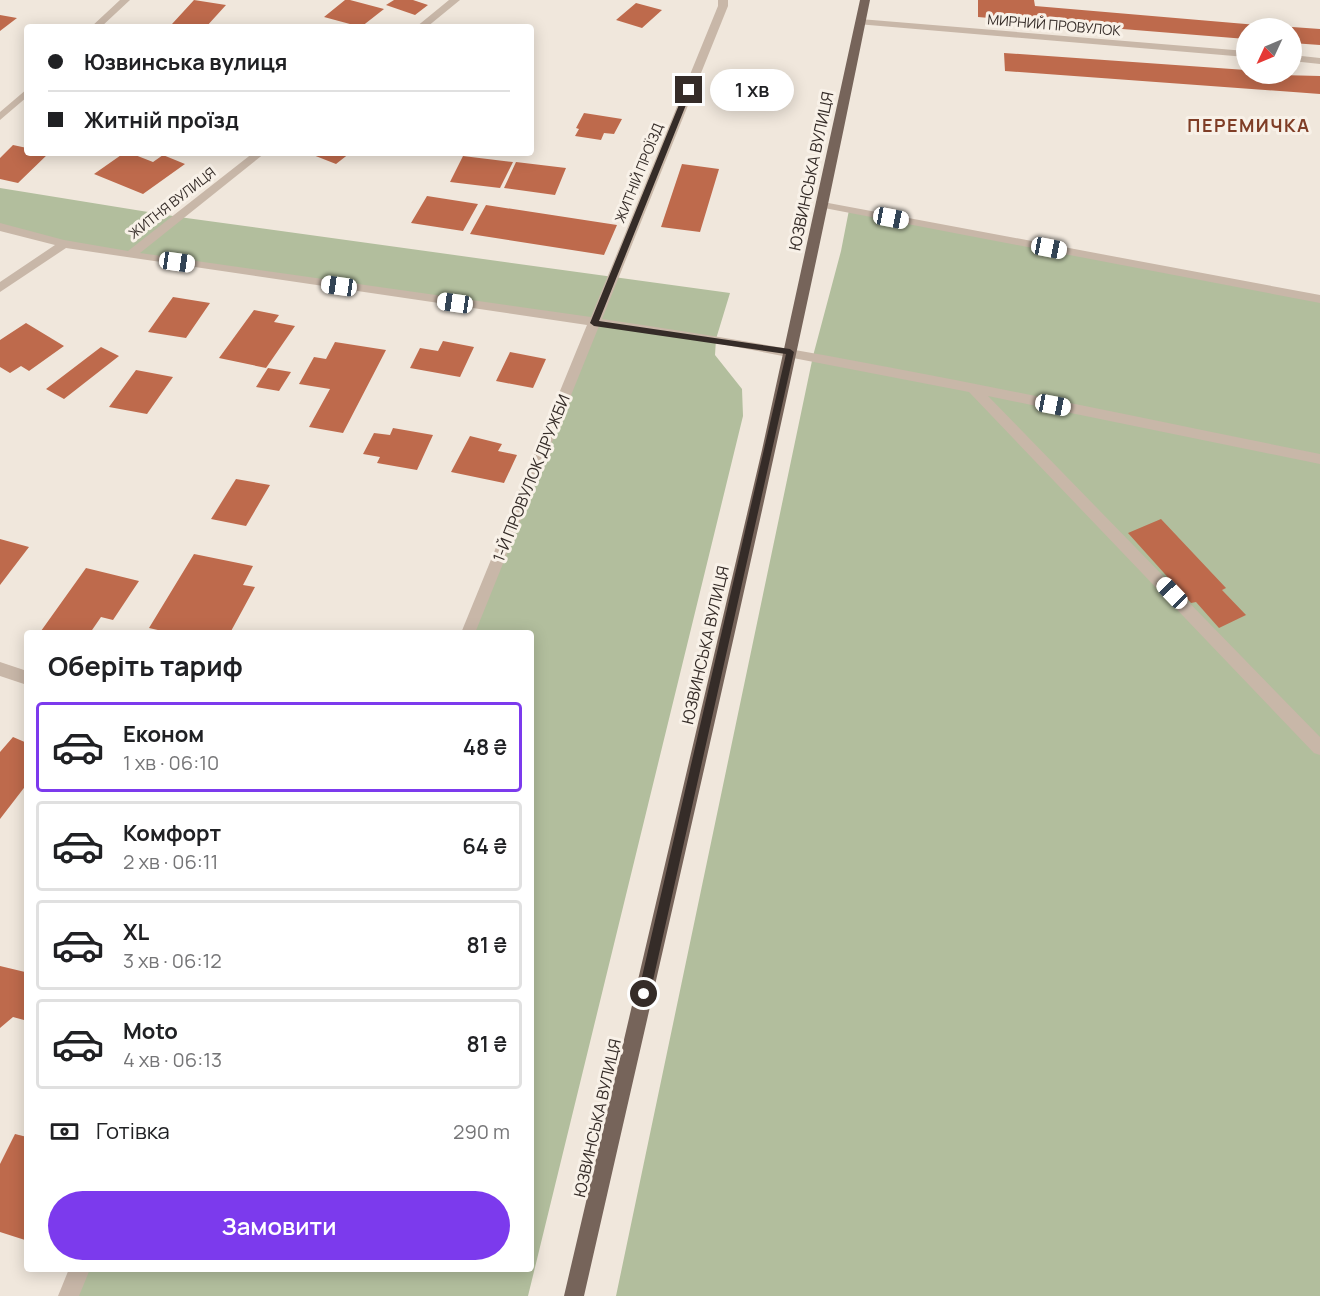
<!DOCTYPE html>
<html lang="uk">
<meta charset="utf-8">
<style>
body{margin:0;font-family:Manrope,sans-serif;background:#f2f2f2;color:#202124;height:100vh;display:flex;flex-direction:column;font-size:22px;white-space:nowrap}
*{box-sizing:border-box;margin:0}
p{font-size:20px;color:#757577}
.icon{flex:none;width:33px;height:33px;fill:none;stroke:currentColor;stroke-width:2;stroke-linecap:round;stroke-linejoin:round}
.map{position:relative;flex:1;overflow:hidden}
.panel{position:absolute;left:24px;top:630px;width:510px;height:642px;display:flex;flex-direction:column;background:#fff;border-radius:6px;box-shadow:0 3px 15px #0003}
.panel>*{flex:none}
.banner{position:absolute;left:24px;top:24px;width:510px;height:132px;border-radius:6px;box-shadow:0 3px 15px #0003;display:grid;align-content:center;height:132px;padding:0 24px;background:#fff}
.needle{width:39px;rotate:226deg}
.controls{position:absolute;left:1236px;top:18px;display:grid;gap:12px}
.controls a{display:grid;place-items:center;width:66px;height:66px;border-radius:50%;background:#fff;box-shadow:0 3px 15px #0003;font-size:30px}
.end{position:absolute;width:27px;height:27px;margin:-14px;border:8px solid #352c28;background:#fff;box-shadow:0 0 0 3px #fff}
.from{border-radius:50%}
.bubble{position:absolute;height:42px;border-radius:21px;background:#fff;box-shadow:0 3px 15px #0003;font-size:20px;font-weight:600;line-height:42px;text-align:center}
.car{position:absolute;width:18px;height:36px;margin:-18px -9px;border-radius:8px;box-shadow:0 0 4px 2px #0007;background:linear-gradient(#fff 24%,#345 0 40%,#fff 0 76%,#345 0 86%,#fff 0)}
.banner b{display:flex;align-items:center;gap:21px;height:57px;font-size:22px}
.banner b+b{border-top:2px solid #e0e0e0}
.banner i{width:15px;height:15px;background:#202124}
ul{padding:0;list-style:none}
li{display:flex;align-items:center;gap:18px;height:90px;margin:0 12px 9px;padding:0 12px;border:3px solid #e0e0e0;border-radius:6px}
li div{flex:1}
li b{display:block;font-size:22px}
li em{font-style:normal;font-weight:600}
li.current{border-color:#7c3aed}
li>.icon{width:54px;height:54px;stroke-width:1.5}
h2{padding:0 24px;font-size:27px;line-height:72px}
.pay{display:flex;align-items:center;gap:15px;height:66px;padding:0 24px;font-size:22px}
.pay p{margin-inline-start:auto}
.cta{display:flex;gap:12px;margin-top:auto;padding:12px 24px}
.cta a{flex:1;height:69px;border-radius:36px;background:#7c3aed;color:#fff;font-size:24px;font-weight:600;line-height:69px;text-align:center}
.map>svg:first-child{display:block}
.green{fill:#b2be9d}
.building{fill:#be6a4c}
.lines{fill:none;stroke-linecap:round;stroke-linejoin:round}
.minor{fill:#c8b7a8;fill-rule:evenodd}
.major{fill:#76645a;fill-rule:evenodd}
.route{fill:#352c28}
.labels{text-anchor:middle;stroke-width:6;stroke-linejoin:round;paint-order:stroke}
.far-street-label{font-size:14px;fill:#352c28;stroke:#f8f1e8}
.street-label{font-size:16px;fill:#352c28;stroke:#f8f1e8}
.far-district-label{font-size:18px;font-weight:bold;letter-spacing:1.5px;fill:#7f3d26;stroke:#f8f1e8}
</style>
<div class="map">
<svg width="1320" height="1296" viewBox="0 0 1320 1296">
<rect width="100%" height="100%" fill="#f0e7dc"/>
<path class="green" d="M0 188 179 217 730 293 716 339 715 355 742 389 743 416 528 1296H73L85 1269H531V633H468L594 323 130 255 0 227Z
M849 210 1320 300V1296H616L813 356 841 251Z"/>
<path class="building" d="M194 0 226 5 206 27 172 24Z
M345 0H350L384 9 361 27 324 17Z
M394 0H413L428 5 415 15 386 5Z
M978 0H1034L1035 6 1291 28H1246V39L1036 22 978 17Z
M636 3 662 10 642 28 616 20Z
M0 15 17 18 0 31Z
M1292 27 1320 29V45L1292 43Z
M1004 53 1246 70V74L1320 76V94L1005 71Z
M584 113 622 119 614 134 604 133 601 140 575 136 579 129 576 128Z
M13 145 27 148V153H49L18 183 0 179V158Z
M124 153H130L153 162 163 155 185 164 143 194 94 174Z
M308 153H350L336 164Z
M463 156 513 162 500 188 450 182Z
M516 162 566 168 555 195 504 188Z
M682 164 719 169 700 232 661 227Z
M427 196 478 204 463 231 411 223Z
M486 205 617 225 604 255 470 234Z
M173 297 210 303 186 338 148 332Z
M254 310 279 315 274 322 295 326 266 368 219 358Z
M26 323 64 346 29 371 21 366 10 373 0 367V340Z
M443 341 474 347 460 377 410 368 420 348 438 351Z
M335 342 386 350 343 433 309 427 330 389 299 384 314 357 326 359Z
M101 347 119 356 64 399 46 389Z
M510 352 546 359 533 388 496 381Z
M268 368 291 372 279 391 256 387Z
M136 370 173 377 147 414 109 407Z
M393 428 433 435 417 470 377 463 380 457 363 454 374 433 390 435Z
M470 436 502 444 498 451 517 455 504 483 451 472Z
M236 479 270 485 246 526 211 519Z
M1161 519 1226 588 1222 590 1246 615 1219 628 1196 602 1191 603 1128 533Z
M0 539 29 547 0 585Z
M194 554 253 566 243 585 255 587 230 633H171L149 628Z
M86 568 139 581 113 620 101 617 90 633 41 631Z
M13 737 27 743V784L0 819V752Z
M0 966 25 972 27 992V1015L24 1020 13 1017 0 1028Z
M15 1134 27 1137 25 1240 0 1232V1164Z"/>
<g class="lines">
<path class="minor" d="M120 0H130L101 27H91Z
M449 0H460L427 27H416Z
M718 0H728V6L602 319C843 353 1081 406 1320 454V464L988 396 1320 737V755L1314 753 969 392 716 343 599 326 475 633H461L587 325 66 248 0 292V282L55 245 0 231V223L64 240 128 251 253 153H265L140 253 591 317 718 6Z
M860 19 1246 51V57L857 24V20Z
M1292 55 1320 58V64L1292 61Z
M27 89V97L0 120V112Z
M823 202 1320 295V303L819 207V203Z
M0 662 27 671V685L0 676Z
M69 1269H90L79 1296H58Z"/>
<path class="major" d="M860 0H870C783 434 682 865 584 1296H564L762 450Z"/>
</g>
<path class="route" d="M689 88 692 90 599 321 790 349 794 352 650 994 644 1000 638 994 786 354 594 326 590 323 685 90Z"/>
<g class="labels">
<g class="far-street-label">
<text transform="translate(1054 25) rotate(5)" y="5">МИРНИЙ ПРОВУЛОК</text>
<text transform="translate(639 173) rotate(-68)" y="5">ЖИТНІЙ ПРОЇЗД</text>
<text transform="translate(172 203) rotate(-38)" y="5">ЖИТНЯ ВУЛИЦЯ</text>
</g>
<g class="street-label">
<text transform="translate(811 171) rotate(-78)" y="6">ЮЗВИНСЬКА ВУЛИЦЯ</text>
<text transform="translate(531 478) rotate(-68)" y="6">1-Й ПРОВУЛОК ДРУЖБИ</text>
<text transform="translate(705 645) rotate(-77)" y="6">ЮЗВИНСЬКА ВУЛИЦЯ</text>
<text transform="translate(597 1118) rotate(-77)" y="6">ЮЗВИНСЬКА ВУЛИЦЯ</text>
</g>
<g class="far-district-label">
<text x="1249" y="132">ПЕРЕМИЧКА</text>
</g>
</g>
</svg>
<div class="controls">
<a><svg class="needle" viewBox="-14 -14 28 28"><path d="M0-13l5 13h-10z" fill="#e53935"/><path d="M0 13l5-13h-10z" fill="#757577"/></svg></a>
</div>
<i class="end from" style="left:644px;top:994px"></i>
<i class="end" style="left:689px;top:90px"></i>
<div class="bubble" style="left:710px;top:69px;width:84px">1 хв</div>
<i class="car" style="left:891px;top:218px;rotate:101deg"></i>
<i class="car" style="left:1049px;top:248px;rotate:101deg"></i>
<i class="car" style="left:177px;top:262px;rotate:98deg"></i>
<i class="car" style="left:339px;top:286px;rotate:278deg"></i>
<i class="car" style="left:455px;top:303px;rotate:278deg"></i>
<i class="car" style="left:1053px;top:405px;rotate:101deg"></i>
<i class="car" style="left:1172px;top:593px;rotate:316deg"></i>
<div class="banner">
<b><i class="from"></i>Юзвинська вулиця</b>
<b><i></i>Житній проїзд</b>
</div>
<section class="panel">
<h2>Оберіть тариф</h2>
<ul>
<li class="current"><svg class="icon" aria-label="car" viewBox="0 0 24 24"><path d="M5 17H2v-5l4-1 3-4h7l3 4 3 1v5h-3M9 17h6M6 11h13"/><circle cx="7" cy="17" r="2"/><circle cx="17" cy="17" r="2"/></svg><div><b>Економ</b><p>1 хв · 06:10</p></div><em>48 ₴</em></li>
<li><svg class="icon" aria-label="car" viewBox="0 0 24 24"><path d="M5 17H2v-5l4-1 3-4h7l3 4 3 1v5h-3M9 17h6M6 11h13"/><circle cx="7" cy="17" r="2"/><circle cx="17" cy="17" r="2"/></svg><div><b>Комфорт</b><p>2 хв · 06:11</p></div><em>64 ₴</em></li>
<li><svg class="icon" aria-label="car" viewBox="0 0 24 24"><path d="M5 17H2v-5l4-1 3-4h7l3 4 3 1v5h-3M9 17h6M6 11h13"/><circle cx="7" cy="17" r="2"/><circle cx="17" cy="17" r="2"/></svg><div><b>XL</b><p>3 хв · 06:12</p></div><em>81 ₴</em></li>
<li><svg class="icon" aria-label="car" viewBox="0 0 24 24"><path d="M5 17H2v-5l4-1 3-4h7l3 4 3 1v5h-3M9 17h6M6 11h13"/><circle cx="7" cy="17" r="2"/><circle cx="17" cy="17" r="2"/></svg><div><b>Moto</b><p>4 хв · 06:13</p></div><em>81 ₴</em></li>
</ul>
<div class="pay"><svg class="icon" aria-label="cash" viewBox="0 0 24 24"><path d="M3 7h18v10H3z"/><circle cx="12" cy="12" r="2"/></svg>Готівка<p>290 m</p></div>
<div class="cta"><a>Замовити</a></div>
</section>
</div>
